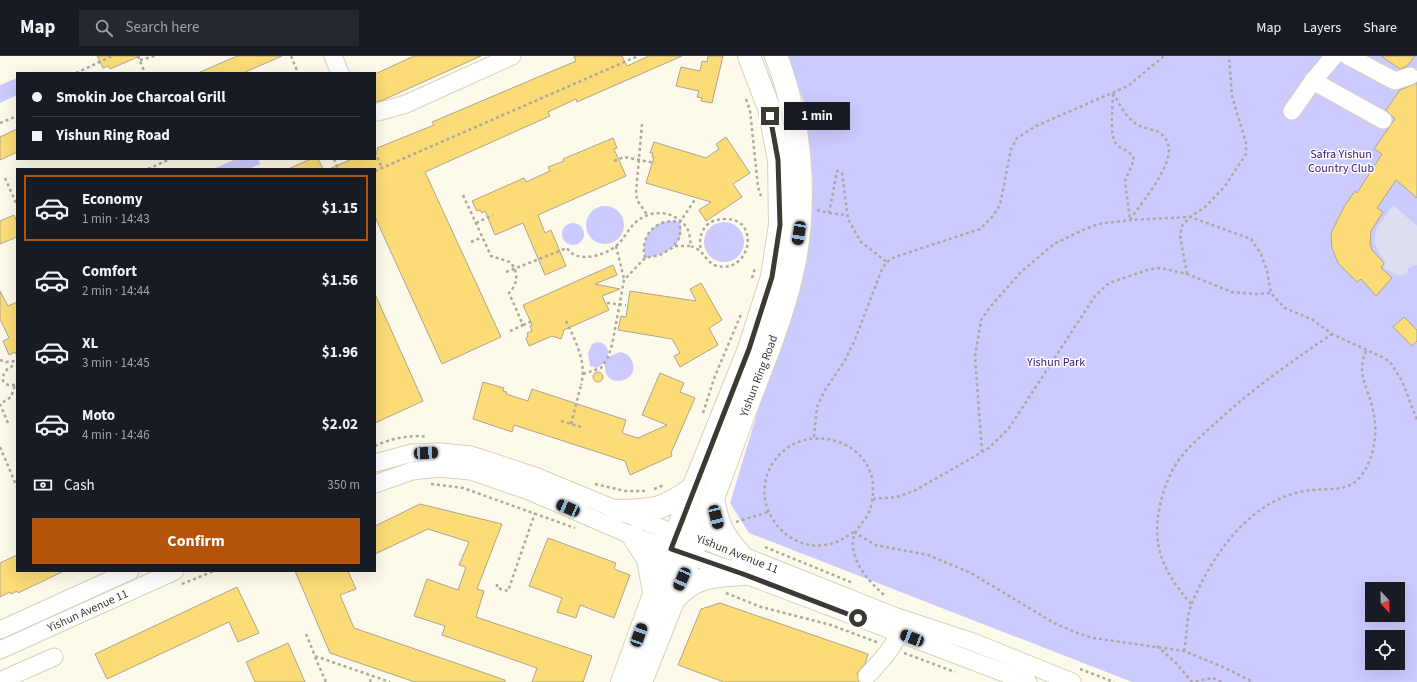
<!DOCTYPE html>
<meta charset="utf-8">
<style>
body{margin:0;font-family:"Source Sans 3",sans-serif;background:#242831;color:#f1f3f6;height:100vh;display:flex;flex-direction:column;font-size:15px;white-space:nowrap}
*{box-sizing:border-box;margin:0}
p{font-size:13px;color:#9ea1a6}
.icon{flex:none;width:22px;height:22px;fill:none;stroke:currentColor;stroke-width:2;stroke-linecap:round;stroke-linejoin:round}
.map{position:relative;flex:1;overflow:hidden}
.panel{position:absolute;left:16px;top:112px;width:360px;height:404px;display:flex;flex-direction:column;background:#171b24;border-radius:0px;box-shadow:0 4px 16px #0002}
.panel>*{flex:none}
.guide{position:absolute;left:16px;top:16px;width:360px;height:88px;border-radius:0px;box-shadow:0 4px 16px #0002;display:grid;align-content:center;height:88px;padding:0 16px;background:#171b24}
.needle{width:26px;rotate:158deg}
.fabs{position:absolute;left:1365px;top:526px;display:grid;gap:8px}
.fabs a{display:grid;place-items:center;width:40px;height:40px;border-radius:0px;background:#171b24;box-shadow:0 4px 16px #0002;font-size:20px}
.end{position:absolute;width:18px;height:18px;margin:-9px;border:5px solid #3c3930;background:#fff;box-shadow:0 0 0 2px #fff}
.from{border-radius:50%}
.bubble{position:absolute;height:28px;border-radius:0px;background:#171b24;box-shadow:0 4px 16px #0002;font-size:13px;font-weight:700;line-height:28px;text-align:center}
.car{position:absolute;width:12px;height:24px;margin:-12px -6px;border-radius:5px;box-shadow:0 0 3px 1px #0007;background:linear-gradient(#222 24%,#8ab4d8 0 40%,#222 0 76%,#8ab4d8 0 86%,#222 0)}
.guide b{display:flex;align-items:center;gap:14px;height:38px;font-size:15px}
.guide b+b{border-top:1px solid #363941}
.guide i{width:10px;height:10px;background:#f1f3f6}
ul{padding:7px 0 0;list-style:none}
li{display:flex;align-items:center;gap:12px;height:66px;margin:0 8px 6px;padding:0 8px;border:2px solid transparent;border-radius:0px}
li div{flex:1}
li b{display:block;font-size:15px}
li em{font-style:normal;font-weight:700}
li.current{border-color:#b45309}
li>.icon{width:36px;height:36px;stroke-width:1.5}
.pay{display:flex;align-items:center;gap:10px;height:44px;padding:0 16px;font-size:15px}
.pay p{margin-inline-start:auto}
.primary-button{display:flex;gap:8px;margin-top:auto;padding:8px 16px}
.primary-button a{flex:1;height:46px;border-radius:0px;background:#b45309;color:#fff;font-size:16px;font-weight:700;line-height:46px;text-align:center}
header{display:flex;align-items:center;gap:24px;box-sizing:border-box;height:56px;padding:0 20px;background:#171b24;border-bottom:1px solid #363941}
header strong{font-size:19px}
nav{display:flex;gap:22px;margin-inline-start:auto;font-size:14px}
.search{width:280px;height:36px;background:#242831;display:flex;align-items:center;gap:10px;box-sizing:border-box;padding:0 14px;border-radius:0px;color:#9ea1a6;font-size:15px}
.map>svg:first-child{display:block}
.green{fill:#cccbff;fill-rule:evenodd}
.water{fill:#dedef1}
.building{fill:#fbdc77;stroke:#ada68f}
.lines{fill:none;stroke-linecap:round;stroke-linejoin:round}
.minor-casing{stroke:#d9d1b9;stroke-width:19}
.major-casing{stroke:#d9d1b9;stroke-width:24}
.path{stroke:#ada99d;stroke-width:2.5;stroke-dasharray:3 3;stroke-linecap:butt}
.minor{stroke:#fff;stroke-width:17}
.major{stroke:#fff;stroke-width:22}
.route{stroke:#3c3930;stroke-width:5}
.labels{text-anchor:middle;stroke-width:3;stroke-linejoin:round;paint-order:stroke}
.park-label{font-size:12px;fill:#30157a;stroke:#fff}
.street-label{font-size:12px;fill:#3c3930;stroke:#fff}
</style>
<header>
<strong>Map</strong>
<div class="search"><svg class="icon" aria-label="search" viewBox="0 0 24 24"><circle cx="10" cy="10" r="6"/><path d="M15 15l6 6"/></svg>Search here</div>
<nav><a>Map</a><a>Layers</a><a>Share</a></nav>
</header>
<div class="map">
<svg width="1417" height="626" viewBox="0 0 1417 626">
<rect width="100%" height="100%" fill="#fefaeb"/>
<path class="green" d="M788 0H1417V626H1132L749 477 730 447 804 202 813 129 806 52ZM1372 533H1398V559H1372ZM1372 581H1398V607H1372Z
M17 22V39L0 47V29Z
M236 103H258L260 108 249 113H213Z
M586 169a19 19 0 1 1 38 0a19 19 0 1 1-38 0Z
M673 165 680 166C687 189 663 200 645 202 640 183 653 164 673 165Z
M704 186a20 20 0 1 1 40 0a20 20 0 1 1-40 0Z
M562 178a11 11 0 1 1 22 0a11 11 0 1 1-22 0Z
M598 286C606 287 609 293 608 301L620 296C626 297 630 300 632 305 642 326 601 336 605 306L597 312 590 310 588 297 592 288Z"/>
<path class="water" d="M1393 149 1417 170V209L1408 212 1407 218C1398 221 1392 217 1384 212L1385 206 1374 187 1376 173Z"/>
<path class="building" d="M97 0H140L110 13 108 10 103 12Z
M237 0H282L243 17H198Z
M414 0H481L383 44 375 46V18Z
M574 0H622L627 10 649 0H682L577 46 576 43 548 56 550 60 425 116 501 281 442 308 375 161V113H329L352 103H375V96L378 94 377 92 434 69 432 66 576 5Z
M708 0H723L712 47 701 45 702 42 697 41 699 35 676 30 681 11 700 15 702 5 707 6Z
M1381 0H1415L1407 10 1400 13Z
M1417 27V142L1396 124 1377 152 1383 156 1371 175 1370 188 1372 194 1384 207 1381 212 1392 222 1376 240 1361 223 1357 226 1338 207 1332 192 1331 177 1344 151 1355 135 1357 137 1382 98 1374 93 1395 63 1386 54 1400 34Z
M17 73V96L0 104V81Z
M726 81 750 117 733 128 742 141 706 165 699 154 711 146 646 127 654 101H652L653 97H650L654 86 706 102 719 93 716 88Z
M613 82 617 92 614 93 626 120 538 159 545 177 551 174 566 210 545 219 523 167 495 179 485 155 482 157 480 154 477 155 472 145 524 122 526 126 550 115 548 111 564 105 563 103Z
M311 103H318L323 113H288Z
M14 159 17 166V181L0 188V165Z
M613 209 617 219 595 228 620 233 602 240 609 254 564 274 561 283 552 280 529 290 526 282 528 280 527 277 532 275 530 270 532 269 523 249Z
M701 227 722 264 709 272 718 289 680 311 674 300 680 297 672 283 618 274 621 260 626 261 630 235 696 245 690 233Z
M0 235 8 250 17 246V300L15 296 9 299 3 285 9 282 0 263Z
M375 238 423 345 375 367Z
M1404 261 1417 274V285L1412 290 1393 271Z
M593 321a5 5 0 1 1 10 0a5 5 0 1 1-10 0Z
M660 317 684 327 680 336 695 342 671 397 672 400 630 419 625 405 514 369 512 376 473 363 483 326 504 332 503 335 507 336 506 338 528 345 532 333 626 364 622 377 638 382 667 369 642 359Z
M420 448 502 468 477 533 484 535 476 561 592 600 583 626H532L537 612 442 579 445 570 414 560 427 523 458 534 466 511 459 509 469 486 428 473 375 498V470Z
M548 482 616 507 614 513 630 519 614 562 580 549 576 562 557 556 562 542 529 530Z
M17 499V515H64L18 537 17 535 11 538 10 536 0 541V507Z
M295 515H348L356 533 340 539 354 572 505 624V626H415L330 597Z
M237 531 259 577 238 586 229 566 107 623 95 598Z
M720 547 868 598 865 608 857 617 859 626H724L678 609 701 553Z
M288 587 305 626H255L246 606Z"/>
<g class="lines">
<defs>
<g id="minor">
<path d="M333 0 340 17"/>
<path d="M1348 0 1395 25 1410 20"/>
<path d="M1313 25 1383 64"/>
<path d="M1292 55 1313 25 1334 0"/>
<path d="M375 56H378L406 48 512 0"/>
<path id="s1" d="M375 407 412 397 440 396 471 399 535 420 668 475 706 485 894 560 973 586 1072 626"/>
<path d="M375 428 412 415 439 412 471 415 529 435 633 480 743 518 1028 626"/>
<path d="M0 574 130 515"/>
<path id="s2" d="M0 594 175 515"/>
<path d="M867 620C877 609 906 581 897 565"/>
<path d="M0 625 54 601"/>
</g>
<g id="major">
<path d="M713 443C718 468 722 479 739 497"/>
<path d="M616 455C655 454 661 455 693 432"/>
<path d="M633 480 648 503 654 536"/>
<path d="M675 542C696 519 714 520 743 518"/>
<path d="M622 626 693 432 749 293 772 221 780 169 779 104 769 52 749 0"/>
<path id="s3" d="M641 626C674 542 708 459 738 374 757 322 780 271 792 218 808 149 802 66 776 0"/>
</g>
</defs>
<use href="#minor" class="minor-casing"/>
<use href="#major" class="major-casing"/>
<path class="path" d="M138 0 145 17
M291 0 298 17
M140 4 155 0
M76 17 112 0
M1113 37C1120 49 1127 64 1140 70 1146 73 1154 73 1160 77 1188 96 1142 144 1130 164
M1113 38C1113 50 1109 79 1116 88 1122 95 1131 93 1134 104L1125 125 1130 164
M746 43 750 54 758 131 761 140
M0 67 17 60
M642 68 636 137 637 144 648 160
M375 96 382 112
M334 103 338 113
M614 105 624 101 655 107
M148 113 170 103
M375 115 638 0
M5 122 17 149
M463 139 491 200 510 206C519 216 518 228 509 237L523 269 510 275
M817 154 829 157 837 115 842 117 848 163 861 186 887 206
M829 157 847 159
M476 167 493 159
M471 186 482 181
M616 190 624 223
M675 190H691
M645 202C639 180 657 161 679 166
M506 216 567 192C577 209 610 199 621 185 626 179 630 171 636 166 652 152 676 155 687 172 690 177 690 185 691 190 694 192 699 193 701 196 706 201 709 208 717 210 750 218 761 164 727 163 719 163 713 164 707 169 700 176 699 186 701 195
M1187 218 1180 180 1182 170 1190 161 1205 151 1225 130 1246 98V87L1232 40 1229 0
M752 222 755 212
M607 247 626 249
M566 265C576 286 587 306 581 329
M523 269 532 265
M0 304 6 306 17 305
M583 318 601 312 608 301 612 289 624 224 645 202 660 199 672 192 680 181V166L696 142
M15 329H8L3 325C2 316 9 310 17 309
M703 357 715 320 742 256
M561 365 581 371
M8 367 0 348 11 341 15 329 17 328
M571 368 581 329
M814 381 817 351 825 334 844 306 854 286 882 213 887 206 895 201 980 173 993 160 1000 149 1011 93 1017 82 1036 70 1128 30 1164 0
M375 390C389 383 411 378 427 381
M0 391 17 431
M982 396 975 301 981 264 990 251 1021 216 1054 188 1085 173 1099 168 1130 164 1190 161 1251 183 1261 198 1267 215 1271 237 1279 246 1285 252 1313 264 1332 278 1382 301 1390 306 1402 325 1417 364
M431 428 463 432 575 472
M595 428 625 435H645
M654 433 664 429
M873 443 897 441 916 434 989 392 1009 372 1095 240 1109 227 1150 213 1160 212 1187 218 1232 236 1256 238 1271 237
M736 466 768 456
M854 476 875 489 928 499 971 517 1054 567 1077 577 1093 582 1184 595 1223 611 1253 626
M854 476C844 482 836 488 824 489 788 494 757 457 766 423 769 409 779 397 790 390 822 371 870 389 873 429 873 438 873 447 869 456 864 468 851 475 853 490 855 511 870 526 885 540
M765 491 853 527
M182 528 214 515
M497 528V532L508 535 535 457
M726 537 761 551 831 569 879 587
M1191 548C1164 516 1151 492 1160 449 1164 432 1170 416 1180 402 1192 387 1207 375 1221 362 1256 330 1294 304 1332 278
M306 578 315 600 390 626
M1157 590 1176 607 1192 626 1213 622 1222 626
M1184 595C1187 580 1186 561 1192 547 1212 499 1250 444 1305 435 1325 431 1347 438 1361 420 1375 401 1378 376 1373 354 1368 330 1355 318 1367 293
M904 597 955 616
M315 601 326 626
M1080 613 1114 626
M370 626 372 620"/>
<use href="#minor" class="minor"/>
<use href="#major" class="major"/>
</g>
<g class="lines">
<path class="route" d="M770 60 778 104 780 169 772 221 749 293 671 493 743 518 858 562"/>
</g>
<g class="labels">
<g class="park-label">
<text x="1341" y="102">Safra Yishun<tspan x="1341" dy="14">Country Club</tspan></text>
<text x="1056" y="310">Yishun Park</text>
</g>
<g class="street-label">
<text dy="4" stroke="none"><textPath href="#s3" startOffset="328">Yishun Ring Road</textPath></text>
<text dy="4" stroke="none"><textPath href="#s1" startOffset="382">Yishun Avenue 11</textPath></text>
<text dy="4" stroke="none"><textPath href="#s2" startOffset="96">Yishun Avenue 11</textPath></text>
</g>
</g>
</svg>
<div class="fabs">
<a><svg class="needle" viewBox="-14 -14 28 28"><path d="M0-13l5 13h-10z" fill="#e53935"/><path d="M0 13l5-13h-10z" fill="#9ea1a6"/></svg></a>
<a><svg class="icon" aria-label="locate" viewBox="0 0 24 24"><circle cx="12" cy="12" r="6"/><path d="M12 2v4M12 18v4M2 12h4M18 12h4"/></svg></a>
</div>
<i class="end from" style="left:858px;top:562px"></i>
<i class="end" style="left:770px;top:60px"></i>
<div class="bubble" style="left:784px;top:46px;width:66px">1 min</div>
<i class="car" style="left:799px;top:177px;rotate:189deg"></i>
<i class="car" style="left:426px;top:397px;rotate:87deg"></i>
<i class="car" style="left:568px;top:452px;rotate:293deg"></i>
<i class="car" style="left:716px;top:461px;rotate:166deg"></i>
<i class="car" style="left:682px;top:523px;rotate:204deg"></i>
<i class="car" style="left:639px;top:579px;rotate:20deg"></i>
<i class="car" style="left:912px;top:582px;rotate:291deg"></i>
<div class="guide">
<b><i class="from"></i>Smokin Joe Charcoal Grill</b>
<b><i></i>Yishun Ring Road</b>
</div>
<section class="panel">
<ul>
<li class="current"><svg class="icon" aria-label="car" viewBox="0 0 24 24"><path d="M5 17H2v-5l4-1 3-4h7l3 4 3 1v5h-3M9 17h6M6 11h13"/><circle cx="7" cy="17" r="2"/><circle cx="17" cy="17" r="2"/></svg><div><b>Economy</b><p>1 min · 14:43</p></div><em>$1.15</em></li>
<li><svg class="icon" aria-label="car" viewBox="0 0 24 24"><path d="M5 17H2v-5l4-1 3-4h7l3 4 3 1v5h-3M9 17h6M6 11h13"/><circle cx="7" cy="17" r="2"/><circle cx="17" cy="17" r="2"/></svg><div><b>Comfort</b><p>2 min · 14:44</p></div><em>$1.56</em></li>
<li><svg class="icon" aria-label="car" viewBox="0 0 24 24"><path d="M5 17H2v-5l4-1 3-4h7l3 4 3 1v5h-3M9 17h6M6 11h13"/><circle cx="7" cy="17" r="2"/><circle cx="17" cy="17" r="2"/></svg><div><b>XL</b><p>3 min · 14:45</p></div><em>$1.96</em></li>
<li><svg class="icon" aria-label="car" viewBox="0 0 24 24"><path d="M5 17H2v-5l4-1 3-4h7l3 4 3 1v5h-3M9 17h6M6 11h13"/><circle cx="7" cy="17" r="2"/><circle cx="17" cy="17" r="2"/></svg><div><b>Moto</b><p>4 min · 14:46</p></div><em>$2.02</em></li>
</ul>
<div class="pay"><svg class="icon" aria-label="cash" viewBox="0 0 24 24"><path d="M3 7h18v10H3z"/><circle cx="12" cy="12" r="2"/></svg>Cash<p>350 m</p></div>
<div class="primary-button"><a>Confirm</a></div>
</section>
</div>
